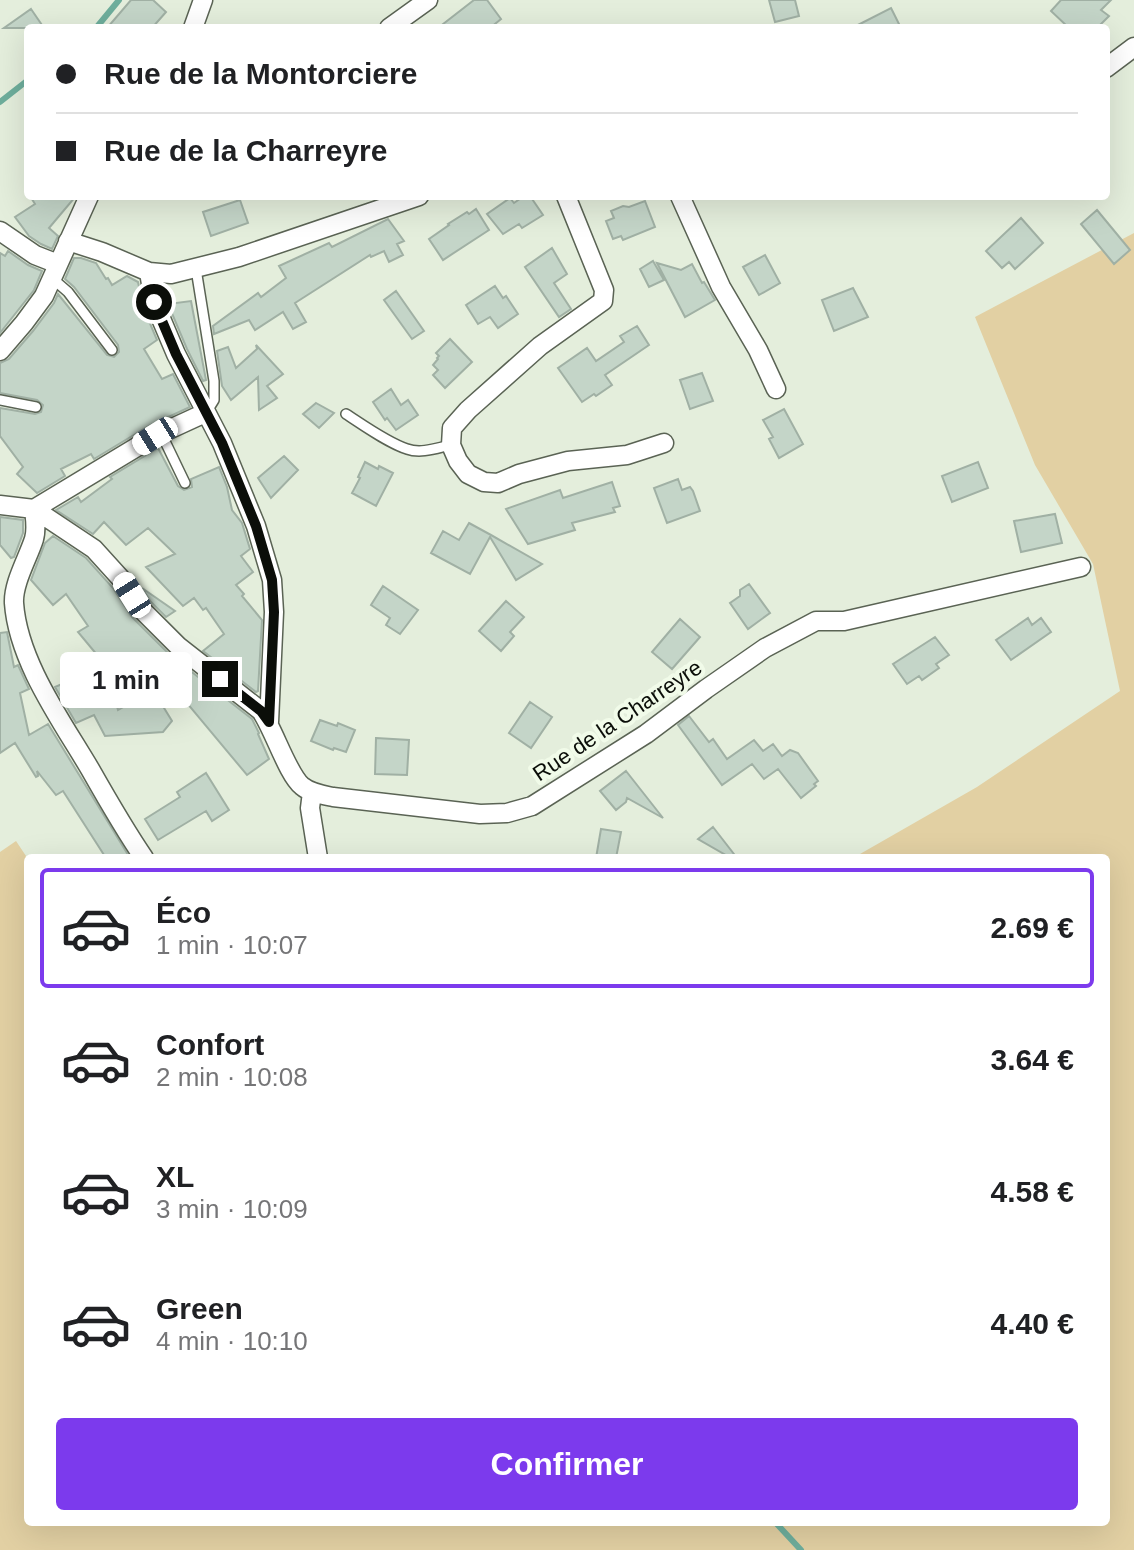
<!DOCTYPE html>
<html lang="fr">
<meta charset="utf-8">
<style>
body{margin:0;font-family:Helvetica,sans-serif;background:#f2f2f2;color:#202124;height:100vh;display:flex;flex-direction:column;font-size:30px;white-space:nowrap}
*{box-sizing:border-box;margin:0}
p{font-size:26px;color:#757577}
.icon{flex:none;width:44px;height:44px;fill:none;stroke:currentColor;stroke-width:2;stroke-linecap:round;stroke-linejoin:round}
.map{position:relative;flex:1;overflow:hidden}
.details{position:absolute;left:24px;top:854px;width:1086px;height:672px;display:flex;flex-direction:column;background:#fff;border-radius:8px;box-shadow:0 8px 32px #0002}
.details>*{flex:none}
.guide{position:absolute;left:24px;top:24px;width:1086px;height:176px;border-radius:8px;box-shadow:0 8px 32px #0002;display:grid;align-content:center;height:176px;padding:0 32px;background:#fff}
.end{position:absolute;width:36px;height:36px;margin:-18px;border:10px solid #0b0e09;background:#fff;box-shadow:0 0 0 4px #fff}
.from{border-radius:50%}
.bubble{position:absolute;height:56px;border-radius:8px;background:#fff;box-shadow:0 8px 32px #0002;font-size:26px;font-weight:700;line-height:56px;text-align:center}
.car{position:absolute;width:24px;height:48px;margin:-24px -12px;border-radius:10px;box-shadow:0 0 6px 2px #0007;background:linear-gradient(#fff 24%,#345 0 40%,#fff 0 76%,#345 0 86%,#fff 0)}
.guide b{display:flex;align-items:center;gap:28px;height:76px;font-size:30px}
.guide b+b{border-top:2px solid #e0e0e0}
.guide i{width:20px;height:20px;background:#202124}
ul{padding:14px 0 0;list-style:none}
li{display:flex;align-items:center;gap:24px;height:120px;margin:0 16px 12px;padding:0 16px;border:4px solid transparent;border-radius:8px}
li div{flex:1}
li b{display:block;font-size:30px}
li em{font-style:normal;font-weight:700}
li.current{border-color:#7c3aed}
li>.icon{width:72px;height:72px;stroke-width:1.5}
.action{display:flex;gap:16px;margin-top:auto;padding:16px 32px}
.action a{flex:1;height:92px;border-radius:8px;background:#7c3aed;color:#fff;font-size:32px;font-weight:700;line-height:92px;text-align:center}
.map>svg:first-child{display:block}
.green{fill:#e2d0a3}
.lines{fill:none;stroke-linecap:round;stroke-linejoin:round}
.stream{stroke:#6eae9c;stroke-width:6}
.building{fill:#c4d5c8;stroke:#a0b0a4;stroke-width:2}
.lane-casing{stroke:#5a6354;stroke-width:12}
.street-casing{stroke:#5a6354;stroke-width:21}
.lane{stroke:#fff;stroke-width:9}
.street{stroke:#fff;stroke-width:18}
.route{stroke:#0b0e09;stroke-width:10}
.labels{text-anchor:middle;stroke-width:8;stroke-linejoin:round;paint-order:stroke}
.street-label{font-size:22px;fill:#0b0e09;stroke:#f1fbe9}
</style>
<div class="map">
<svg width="1134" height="1550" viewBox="0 0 1134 1550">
<rect width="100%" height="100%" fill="#e4eedc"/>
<path class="green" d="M1134 233V1550H0V852L16 841 28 859V1522H1106V858H853L977 787 1120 691 1093 564 1035 465 975 317Z"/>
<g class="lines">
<path class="stream" d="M96 28 119 0
M0 102 28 80
M775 1522 801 1550"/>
</g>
<path class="building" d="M131 0H153L166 12 152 28H107Z
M474 0H487L501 19 490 28H438Z
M769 0H795L799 16 775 22Z
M1061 0H1111L1101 10 1109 16 1097 28H1069L1051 11Z
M891 8 901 28H852Z
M31 9 44 28H4Z
M30 196H76L49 228 58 236 52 249 41 244 29 236 15 217 35 204Z
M524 196H530L543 215 522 228 519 224 503 234 487 214 510 198 514 203Z
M240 200 248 223 211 236 203 212Z
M645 201 655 227 623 240 621 236 613 239 606 221 614 218 611 211 623 206 629 207Z
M476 209 489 230 443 260 429 239 449 225 448 224 467 212 469 214Z
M1097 210 1130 250 1114 264 1081 224Z
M1021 218 1043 243 1015 269 1009 262 1002 268 986 251Z
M388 219 404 241 397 244 403 255 389 262 384 251 371 257 370 255 295 303 306 322 293 329 283 312 255 330 249 320 214 334 213 326 258 293 261 297 286 278 279 266 329 243 332 247Z
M552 248 567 274 554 283 571 309 559 317 525 267Z
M8 251 28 265 42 271 34 290 0 333V253L5 256Z
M765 255 780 283 759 295 743 267Z
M74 258H81L96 263 106 279 108 278 112 285 127 276 138 282 143 307 157 340 144 349 162 379 173 374 190 407 149 426 94 459 91 454 61 469 65 476 37 493 17 474 23 467 0 436V408L35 414 41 412 43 405 37 400 0 393V363L9 359 33 331 54 303 58 294 107 355 114 357 119 352 118 345 74 287 65 279Z
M653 261 664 280 649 287 640 269Z
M657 263 681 270 692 264 702 283 704 282 715 300 685 317Z
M495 286 503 298 506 296 518 314 498 328 490 317 478 324 466 305Z
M853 288 868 317 834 331 822 300Z
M396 291 424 331 412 339 384 300Z
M191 301 206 380 203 381 187 349 168 304Z
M637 326 649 345 605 375 612 385 596 396 594 394 582 402 558 368 587 348 596 361 624 342 620 336Z
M450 339 472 362 445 388 433 375 438 370 433 365 438 359 437 358 439 356 436 353Z
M256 345 283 374 267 386 277 398 259 410 258 377 231 400 222 386 217 351 228 347 236 368 257 349Z
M702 373 713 401 690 409 680 380Z
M391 389 401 405 408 400 418 415 396 430 387 418 385 420 373 402Z
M316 403 334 413 319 428 303 414Z
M784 409 803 444 779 458 769 439 773 437 763 420Z
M158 448 178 486 184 490 192 487 191 479 219 467 227 487 232 510 242 523 250 549 241 556 253 572 236 585 244 594 242 596 262 620 258 691 256 692 203 651 224 634 206 608 203 610 194 598 183 606 146 567 175 554 148 528 126 545 104 522 93 534 56 510 78 497 81 502 112 479 110 477Z
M284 456 298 470 271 498 258 478Z
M365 462 378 469 379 466 393 473 376 506 352 493 360 478 358 477Z
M978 462 988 488 952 502 942 476Z
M678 479 682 490 690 487 693 491 700 511 667 523 654 488Z
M612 482 620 506 613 508 615 512 572 523 575 530 528 544 506 509 560 490 563 498Z
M1055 514 1062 543 1021 552 1014 521Z
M0 517 23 520V533L14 557 11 558 0 545Z
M469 523 491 535 542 564 516 580 490 537 470 574 431 553 443 531 459 540Z
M53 536 86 558 113 588 132 617 170 655 252 719 259 733 258 734 269 759 247 775 162 673 154 679 134 654 108 674 118 710 153 690 172 721 163 732 105 736 94 715 76 723 55 687 76 678 72 670 98 656 78 632 88 626 66 594 53 605 31 580 45 543Z
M749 584 770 613 748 629 730 603 740 596V590Z
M383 586 418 610 400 634 386 625 390 618 371 605Z
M142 588 175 611 166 617 150 601Z
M506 601 524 617 510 632 514 636 501 651 479 631Z
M1028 618 1032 625 1041 618 1051 632 1011 660 996 640Z
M680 619 700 637 672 669 652 652Z
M7 632 14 667 18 665 29 689 20 693 29 735 48 724 130 858H106L63 791 56 795 37 771 38 776 36 777 15 743 0 753V633Z
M935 637 949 655 936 664 939 668 922 680 919 676 907 684 893 664Z
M530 702 552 717 531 748 509 733Z
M689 716 709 742 713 739 727 759 754 740 763 751 773 744 782 756 790 750 798 753 818 781 814 784 816 786 801 798 778 769 764 779 752 764 722 785 678 725Z
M320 720 337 726 338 723 355 730 346 752 334 748 333 750 311 741Z
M376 738 409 740 407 775 375 774Z
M626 771 663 818 627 798 626 802 616 810 600 791Z
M206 773 229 810 212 821 206 811 158 840 145 819 180 797 177 792Z
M713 827 737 858H731L698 839Z
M601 829 621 832 616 858H596Z"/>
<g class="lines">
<defs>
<path id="lane" d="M196 269 214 381V400L206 413
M53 279 68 292 112 350
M0 400 36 407
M346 414C363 425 388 443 407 449 421 454 437 448 451 445
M161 433 185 483"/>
<path id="street" d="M193 28 203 0
M389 28 428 0
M1106 68 1134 47
M566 196 604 290 603 301 540 346 468 410 452 428 451 445 458 461 468 474 484 482 498 483 519 474 568 461 627 455 664 443
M680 196 721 287 758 350 776 389
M0 231 35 255 58 264
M68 241 102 252 149 272 171 274 239 257 419 196
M149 272 154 302 176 354 222 443 256 526 272 580 274 612 269 722
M0 351 24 323 44 296 89 196
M0 505 34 509 94 549 123 581 141 609 178 646 261 711C274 730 288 775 302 786 310 793 323 795 333 797L480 814 507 813 532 806 646 734 706 689 765 648 816 621H844L1081 567
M312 792 310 808 318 858
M144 858C124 829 107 799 90 769 61 720 18 661 14 603 13 583 28 558 34 539 37 529 35 519 34 509L155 436 205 413"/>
</defs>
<use href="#lane" class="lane-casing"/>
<use href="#street" class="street-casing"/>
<use href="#lane" class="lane"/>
<use href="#street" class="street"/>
</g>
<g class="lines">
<path class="route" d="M154 302 176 354 222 443 256 526 272 580 274 612 269 722 261 711 220 679"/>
</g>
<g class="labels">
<g class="street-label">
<text transform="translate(617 720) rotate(-34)" y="8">Rue de la Charreyre</text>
</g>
</g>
</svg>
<i class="end from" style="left:154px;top:302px"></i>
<i class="end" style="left:220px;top:679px"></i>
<div class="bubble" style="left:60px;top:652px;width:132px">1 min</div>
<i class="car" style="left:155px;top:436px;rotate:238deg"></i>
<i class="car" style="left:132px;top:595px;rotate:328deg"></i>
<div class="guide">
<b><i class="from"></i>Rue de la Montorciere</b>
<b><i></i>Rue de la Charreyre</b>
</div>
<section class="details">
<ul>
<li class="current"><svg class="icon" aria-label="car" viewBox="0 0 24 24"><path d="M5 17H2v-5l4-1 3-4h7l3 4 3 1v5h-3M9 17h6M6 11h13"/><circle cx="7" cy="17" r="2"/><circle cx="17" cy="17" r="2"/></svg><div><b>Éco</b><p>1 min · 10:07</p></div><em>2.69 €</em></li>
<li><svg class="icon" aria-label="car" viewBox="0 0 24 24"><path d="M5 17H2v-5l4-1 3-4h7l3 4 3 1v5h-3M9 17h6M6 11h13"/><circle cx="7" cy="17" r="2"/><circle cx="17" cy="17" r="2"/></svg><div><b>Confort</b><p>2 min · 10:08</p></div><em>3.64 €</em></li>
<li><svg class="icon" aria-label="car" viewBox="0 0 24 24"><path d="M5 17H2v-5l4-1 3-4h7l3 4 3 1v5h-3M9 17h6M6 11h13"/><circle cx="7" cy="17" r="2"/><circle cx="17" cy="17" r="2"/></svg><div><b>XL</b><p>3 min · 10:09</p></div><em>4.58 €</em></li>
<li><svg class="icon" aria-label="car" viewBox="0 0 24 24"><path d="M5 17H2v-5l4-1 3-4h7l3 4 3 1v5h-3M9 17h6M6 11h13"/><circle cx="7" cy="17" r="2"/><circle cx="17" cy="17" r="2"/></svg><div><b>Green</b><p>4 min · 10:10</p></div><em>4.40 €</em></li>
</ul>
<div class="action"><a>Confirmer</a></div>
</section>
</div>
